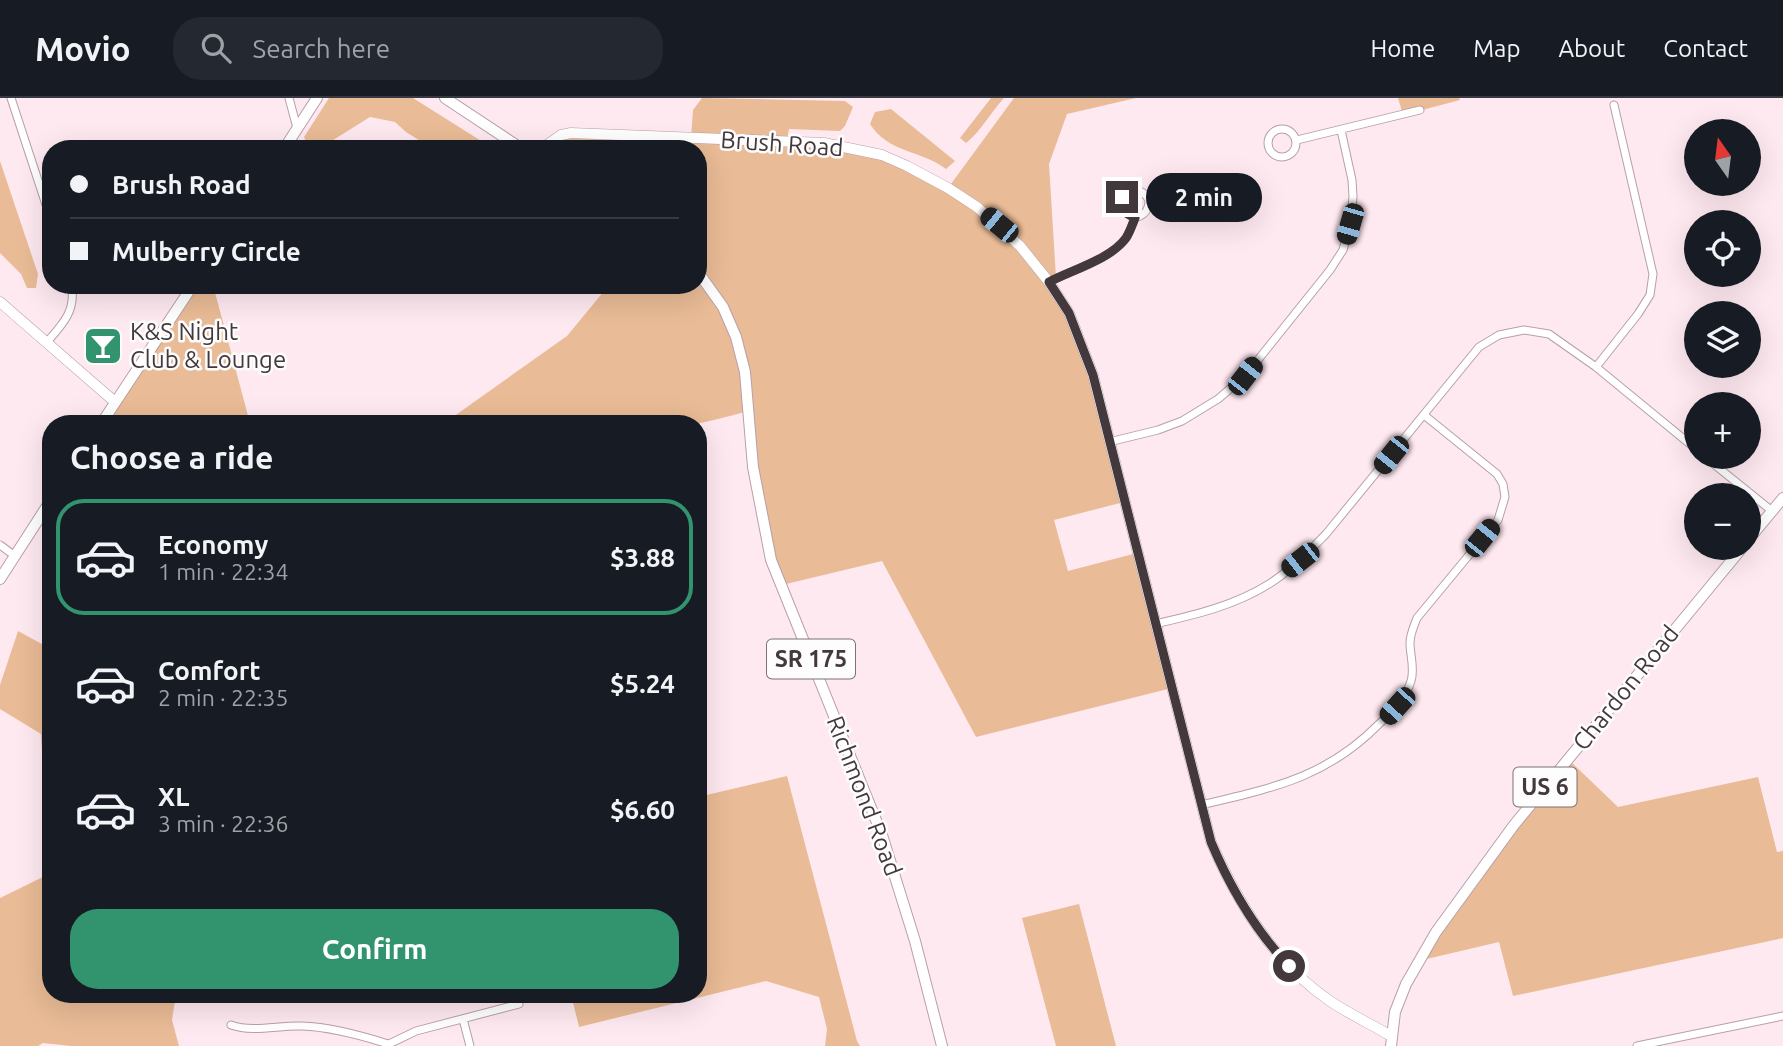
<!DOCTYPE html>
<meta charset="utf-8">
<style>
body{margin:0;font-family:Ubuntu,sans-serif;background:#242831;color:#f1f3f6;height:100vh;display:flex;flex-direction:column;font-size:26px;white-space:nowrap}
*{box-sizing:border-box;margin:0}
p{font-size:23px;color:#9ea1a6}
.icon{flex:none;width:38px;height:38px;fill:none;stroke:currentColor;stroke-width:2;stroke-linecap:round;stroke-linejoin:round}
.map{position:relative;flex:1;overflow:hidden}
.panel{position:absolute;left:42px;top:317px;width:665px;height:588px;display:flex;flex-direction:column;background:#171b24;border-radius:28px;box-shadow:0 7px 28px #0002}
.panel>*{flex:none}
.banner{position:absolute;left:42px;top:42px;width:665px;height:154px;border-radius:28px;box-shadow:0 7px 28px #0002;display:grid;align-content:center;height:154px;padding:0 28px;background:#171b24}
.needle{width:46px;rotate:346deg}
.tools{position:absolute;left:1684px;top:21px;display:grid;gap:14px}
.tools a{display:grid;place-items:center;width:77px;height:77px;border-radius:50%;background:#171b24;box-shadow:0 7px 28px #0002;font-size:35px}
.end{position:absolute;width:32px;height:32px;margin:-16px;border:9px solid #43383c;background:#fff;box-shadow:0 0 0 4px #fff}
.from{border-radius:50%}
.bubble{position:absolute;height:49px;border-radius:24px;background:#171b24;box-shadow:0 7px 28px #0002;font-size:23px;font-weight:600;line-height:49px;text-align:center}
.car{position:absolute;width:21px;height:42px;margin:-21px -10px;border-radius:9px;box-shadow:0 0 5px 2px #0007;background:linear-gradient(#222 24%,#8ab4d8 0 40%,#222 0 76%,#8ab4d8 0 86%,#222 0)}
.banner b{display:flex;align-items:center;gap:24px;height:66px;font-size:26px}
.banner b+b{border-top:2px solid #363941}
.banner i{width:18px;height:18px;background:#f1f3f6}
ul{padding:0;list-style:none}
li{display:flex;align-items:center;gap:21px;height:116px;margin:0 14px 10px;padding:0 14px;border:4px solid transparent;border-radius:28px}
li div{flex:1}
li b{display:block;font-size:26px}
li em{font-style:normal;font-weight:600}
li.current{border-color:#32946f}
li>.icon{width:63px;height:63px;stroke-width:1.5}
h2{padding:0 28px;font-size:32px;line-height:84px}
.button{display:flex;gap:14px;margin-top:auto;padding:14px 28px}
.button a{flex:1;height:80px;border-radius:28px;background:#32946f;color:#fff;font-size:28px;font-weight:600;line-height:80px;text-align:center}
header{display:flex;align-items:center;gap:42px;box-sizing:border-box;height:98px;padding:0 35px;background:#171b24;border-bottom:2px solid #363941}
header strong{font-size:33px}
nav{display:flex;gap:38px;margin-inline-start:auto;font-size:24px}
.search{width:490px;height:63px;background:#242831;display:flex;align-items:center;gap:18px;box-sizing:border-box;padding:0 24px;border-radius:28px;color:#9ea1a6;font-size:26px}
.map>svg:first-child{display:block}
.green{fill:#e9bb96}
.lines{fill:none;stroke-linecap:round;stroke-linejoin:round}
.street-casing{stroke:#b89fa9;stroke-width:9}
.secondary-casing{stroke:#b89fa9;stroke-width:11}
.primary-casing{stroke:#b89fa9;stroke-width:12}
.street{stroke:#fff;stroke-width:7}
.secondary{stroke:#fff;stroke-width:10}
.primary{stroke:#fff;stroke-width:10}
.route{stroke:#43383c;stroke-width:9}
.labels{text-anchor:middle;stroke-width:5;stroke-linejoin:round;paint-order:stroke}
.shield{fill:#fdfdfd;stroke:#7b7376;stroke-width:2}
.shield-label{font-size:23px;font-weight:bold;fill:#43383c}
.street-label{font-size:24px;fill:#43383c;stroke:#fdfdfd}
.poi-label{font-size:24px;fill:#43383c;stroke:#fdfdfd;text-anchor:start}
</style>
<header>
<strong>Movio</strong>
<div class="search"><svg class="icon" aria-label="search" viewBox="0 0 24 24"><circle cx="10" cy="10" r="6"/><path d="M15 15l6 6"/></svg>Search here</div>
<nav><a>Home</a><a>Map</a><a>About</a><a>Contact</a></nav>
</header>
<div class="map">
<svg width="1783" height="948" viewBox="0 0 1783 948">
<rect width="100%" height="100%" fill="#ffe9f1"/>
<path class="green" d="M329 0H413L494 51H433L406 34 395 24 370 19 322 49 307 46 304 39Z
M702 0 845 3 853 9 845 28 840 33 789 31 787 42 882 57 948 90 1014 0H1136L1067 16 1049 66 1056 180 1050 184 1081 242 1124 404 1054 422 1068 473 1137 455 1172 590 976 639 882 463 782 487 773 466 748 313C718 321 671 337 643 319L601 326H443L567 238 609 187H698V51H541L561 37 691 40 693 12Z
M991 0H1004C991 14 981 33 966 45L960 40Z
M1398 0H1459L1460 2 1403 17Z
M891 11 955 63 946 71C921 52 888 55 870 26L875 14Z
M0 63 38 176 36 190H27L21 176 0 155Z
M193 187H213L250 325 114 326 105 319Z
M18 533 51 551V744L45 705 41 636 0 611V587Z
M1568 661 1618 709 1758 679 1777 754 1783 753V840L1513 898 1499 844 1418 863Z
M787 678 857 943 860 948H825L827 931 819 899 766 883 579 929 571 896H698V699Z
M51 775V896H176L172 922 179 948H71L43 945 38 948H0V800Z
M1079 806 1116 948H1056L1022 820Z"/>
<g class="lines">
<defs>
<path id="street" d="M11 0 51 122
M289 0 297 30
M1268 45a14 14 0 1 1 28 0a14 14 0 1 1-28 0Z
M1297 42 1420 12
M1049 184C1072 172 1111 161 1126 140 1130 134 1132 127 1135 120 1145 117 1149 112 1149 102 1144 93 1138 91 1128 92 1122 99 1120 104 1123 113L1135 120
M47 244C62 227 77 212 71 187
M1596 269 1638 216 1650 197 1653 176 1614 7
M1109 344 1158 332 1182 323 1218 301 1245 278 1330 172 1343 152 1350 126 1353 99 1352 82 1341 32
M1705 359 1772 413
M0 447 15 458
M1155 526C1194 517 1234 508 1269 486 1290 473 1308 454 1326 436L1479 249 1499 237 1524 232 1549 236 1596 269 1696 351
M1201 707C1272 690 1326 680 1379 626 1392 614 1406 600 1411 583 1415 571 1410 557 1410 545 1410 536 1414 528 1417 520L1498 422 1505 399 1503 386 1497 376 1424 317
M463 921 470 948
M231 927C254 935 278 927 302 928 331 929 360 937 388 946
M387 947 416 933 519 906
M1637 948 1783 918"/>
<path id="secondary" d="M541 51 561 37 571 35 824 45 882 57 907 68 948 90 977 109 1020 148 1049 184 1069 215 1093 277 1211 744C1237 804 1274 865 1330 903 1349 916 1371 926 1391 938
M0 204 115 304"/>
<path id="primary" d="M445 0 522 51
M284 51 317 0
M698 174 723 209 736 239 745 274 753 369 771 462 882 737 915 843 942 948
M101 326 193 187
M1748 442 1783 400
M0 481 51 402
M1391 948 1395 914 1406 886 1436 834 1514 727 1742 450"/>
</defs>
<use href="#street" class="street-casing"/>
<use href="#secondary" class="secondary-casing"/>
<use href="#primary" class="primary-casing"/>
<use href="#street" class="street"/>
<use href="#secondary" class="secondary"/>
<use href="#primary" class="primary"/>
</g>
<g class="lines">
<path class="route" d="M1122 99 1121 107 1123 113 1135 120C1132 127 1130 134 1126 140 1111 161 1072 172 1049 184L1069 215 1093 277 1211 744C1230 789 1255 832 1289 868"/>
</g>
<defs>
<symbol id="bar-square" viewBox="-11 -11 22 22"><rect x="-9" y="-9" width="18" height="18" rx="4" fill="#32946f" stroke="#fdfdfd"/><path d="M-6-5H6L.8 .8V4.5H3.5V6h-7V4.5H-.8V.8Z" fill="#fff"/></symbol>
</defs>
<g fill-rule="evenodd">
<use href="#bar-square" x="81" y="226" width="44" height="44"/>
</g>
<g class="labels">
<g class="shield">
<rect x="767" y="541.5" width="88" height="39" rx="5"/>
<rect x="1513.5" y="669.5" width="63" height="39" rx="5"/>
</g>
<g class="shield-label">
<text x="811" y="569">SR 175</text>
<text x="1545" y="697">US 6</text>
</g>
<g class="street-label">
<text transform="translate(782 46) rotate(4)" y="8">Brush Road</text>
<text transform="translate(1626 590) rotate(-51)" y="8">Chardon Road</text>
<text transform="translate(864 698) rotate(69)" y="8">Richmond Road</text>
</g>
<g class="poi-label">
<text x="130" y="242">K&amp;S Night<tspan x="130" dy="28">Club &amp; Lounge</tspan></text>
</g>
</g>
</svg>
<div class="tools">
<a><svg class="needle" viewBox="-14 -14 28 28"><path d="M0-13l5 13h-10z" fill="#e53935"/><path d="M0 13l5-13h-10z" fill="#9ea1a6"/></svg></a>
<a><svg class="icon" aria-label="locate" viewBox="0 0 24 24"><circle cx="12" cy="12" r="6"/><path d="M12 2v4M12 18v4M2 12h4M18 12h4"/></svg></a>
<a><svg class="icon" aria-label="layers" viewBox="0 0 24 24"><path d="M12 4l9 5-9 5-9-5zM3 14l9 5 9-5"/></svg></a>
<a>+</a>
<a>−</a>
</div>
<i class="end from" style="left:1289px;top:868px"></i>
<i class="end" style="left:1122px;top:99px"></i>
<div class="bubble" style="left:1146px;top:75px;width:116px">2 min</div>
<i class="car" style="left:1350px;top:126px;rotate:196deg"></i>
<i class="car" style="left:999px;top:127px;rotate:309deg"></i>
<i class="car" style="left:1245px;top:278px;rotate:38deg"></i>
<i class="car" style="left:1391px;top:357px;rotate:219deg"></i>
<i class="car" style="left:1482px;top:440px;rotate:39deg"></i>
<i class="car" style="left:1300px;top:462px;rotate:232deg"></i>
<i class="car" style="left:1397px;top:608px;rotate:222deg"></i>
<div class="banner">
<b><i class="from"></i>Brush Road</b>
<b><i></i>Mulberry Circle</b>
</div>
<section class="panel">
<h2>Choose a ride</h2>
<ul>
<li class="current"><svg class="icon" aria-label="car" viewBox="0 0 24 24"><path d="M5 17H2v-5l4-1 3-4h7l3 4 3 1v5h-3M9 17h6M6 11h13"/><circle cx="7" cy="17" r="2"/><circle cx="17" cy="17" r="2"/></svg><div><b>Economy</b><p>1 min · 22:34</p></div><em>$3.88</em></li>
<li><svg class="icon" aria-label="car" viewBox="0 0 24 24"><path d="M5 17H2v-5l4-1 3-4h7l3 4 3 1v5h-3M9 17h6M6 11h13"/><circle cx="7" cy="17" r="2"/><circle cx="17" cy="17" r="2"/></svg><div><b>Comfort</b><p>2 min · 22:35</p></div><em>$5.24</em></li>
<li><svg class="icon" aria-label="car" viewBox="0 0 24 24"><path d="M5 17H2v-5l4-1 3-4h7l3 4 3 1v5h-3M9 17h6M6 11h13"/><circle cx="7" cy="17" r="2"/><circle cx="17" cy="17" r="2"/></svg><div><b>XL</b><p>3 min · 22:36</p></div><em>$6.60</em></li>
</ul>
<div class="button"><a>Confirm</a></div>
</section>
</div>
